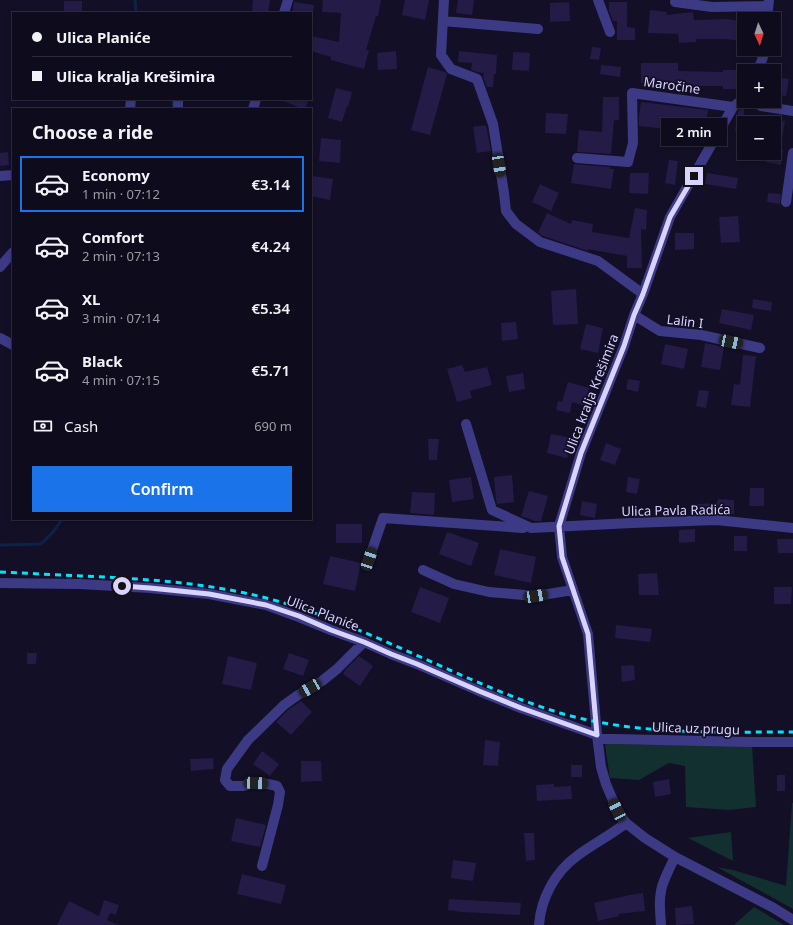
<!DOCTYPE html>
<meta charset="utf-8">
<style>
body{margin:0;font-family:"Noto Sans",sans-serif;background:#171425;color:#f1f3f6;height:100vh;display:flex;flex-direction:column;font-size:15px;white-space:nowrap}
*{box-sizing:border-box;margin:0}
p{font-size:13px;color:#9b9ba3}
.icon{flex:none;width:22px;height:22px;fill:none;stroke:currentColor;stroke-width:2;stroke-linecap:round;stroke-linejoin:round}
.map{position:relative;flex:1;overflow:hidden}
.side{position:absolute;left:12px;top:108px;width:300px;height:412px;display:flex;flex-direction:column;background:#0e0b1c;border-radius:0px;box-shadow:0 2px 6px #0003,0 0 0 1px #2e2b3b}
.side>*{flex:none}
.banner{position:absolute;left:12px;top:12px;width:300px;height:88px;border-radius:0px;box-shadow:0 2px 6px #0003,0 0 0 1px #2e2b3b;display:grid;align-content:center;height:88px;padding:0 20px;background:#0e0b1c}
.needle{width:26px;rotate:176deg}
.controls{position:absolute;left:737px;top:12px;display:grid;gap:8px}
.controls a{display:grid;place-items:center;width:44px;height:44px;border-radius:0px;background:#0e0b1c;box-shadow:0 2px 6px #0003,0 0 0 1px #2e2b3b;font-size:20px}
.end{position:absolute;width:18px;height:18px;margin:-9px;border:5px solid #d9d4ff;background:#111;box-shadow:0 0 0 2px #111}
.from{border-radius:50%}
.bubble{position:absolute;height:28px;border-radius:0px;background:#0e0b1c;box-shadow:0 2px 6px #0003,0 0 0 1px #2e2b3b;font-size:13px;font-weight:600;line-height:28px;text-align:center}
.car{position:absolute;width:12px;height:24px;margin:-12px -6px;border-radius:5px;box-shadow:0 0 3px 1px #0007;background:linear-gradient(#222 24%,#8ab4d8 0 40%,#222 0 76%,#8ab4d8 0 86%,#222 0)}
.banner b{display:flex;align-items:center;gap:14px;height:38px;font-size:15px}
.banner b+b{border-top:1px solid #2e2b3b}
.banner i{width:10px;height:10px;background:#f1f3f6}
ul{padding:0;list-style:none}
li{display:flex;align-items:center;gap:12px;height:56px;margin:0 8px 6px;padding:0 12px;border:2px solid transparent;border-radius:0px}
li div{flex:1}
li b{display:block;font-size:15px}
li em{font-style:normal;font-weight:600}
li.selected{border-color:#1a73e8}
li>.icon{width:36px;height:36px;stroke-width:1.5}
h2{padding:0 20px;font-size:18px;line-height:48px}
.pay{display:flex;align-items:center;gap:10px;height:44px;padding:0 20px;font-size:15px}
.pay p{margin-inline-start:auto}
.button{display:flex;gap:8px;margin-top:auto;padding:8px 20px}
.button a{flex:1;height:46px;border-radius:0px;background:#1a73e8;color:#fff;font-size:16px;font-weight:600;line-height:46px;text-align:center}
.map>svg:first-child{display:block}
.green{fill:#12302f}
.lines{fill:none;stroke-linecap:round;stroke-linejoin:round}
.stream{stroke:#0c2248;stroke-width:3}
.building{fill:#241b47}
.minor{stroke:#3d3a85;stroke-width:10}
.rail{stroke:#00e5ff;stroke-width:3;stroke-dasharray:6 5;stroke-linecap:butt}
.route{stroke:#d9d4ff;stroke-width:5}
.labels{text-anchor:middle;stroke-width:3.5;stroke-linejoin:round;paint-order:stroke}
.street-label{font-size:13px;fill:#d9d4ff;stroke:#130f26}
</style>
<div class="map">
<svg width="793" height="925" viewBox="0 0 793 925">
<rect width="100%" height="100%" fill="#130f26"/>
<path class="green" d="M606 744 752 745 756 807 729 810 686 807 685 766 669 763 639 780 610 778 605 745Z
M792 803H793V909L717 867 733 870 786 886Z
M731 832 733 861 688 838Z
M754 907 784 925H734Z"/>
<g class="lines">
<path class="stream" d="M135 0 136 13
M173 99V105
M0 545 41 544 54 531 60 522V519"/>
</g>
<path class="building" d="M253 0H270L268 13H252Z
M323 0H381L378 16H376L366 50H369L364 69 331 60V57L311 51V36L339 42 341 13 322 12Z
M405 0H429L425 20 402 15Z
M458 0H474L472 15 456 13Z
M64 1H82V11H64Z
M294 2 314 5 313 13H292Z
M569 2 570 21 550 22V3Z
M609 2H627V27L635 28V40H617V21H613L609 11Z
M650 10 667 12 666 15 693 12 694 20 728 19 744 22V41L725 39H696V42L679 43 678 34 648 33Z
M592 47 601 48 599 60 590 59Z
M396 51 397 69 378 70 377 53Z
M459 51 497 55 496 74H494L493 87H487L483 77 484 73 477 72 471 70 472 63 458 62Z
M513 52 530 53 529 71 512 70Z
M641 63H678V71L723 72V70H738V89H723V86H693V84L641 83Z
M601 65 621 67 620 77 600 74Z
M428 67 445 72 447 74 430 135 411 130Z
M774 77 789 79 786 96 774 94Z
M336 88 352 92 348 107 347 106 342 122 328 118Z
M603 97H619V120H614L611 154 577 152 579 130 602 132Z
M279 99H309L305 109H303Z
M641 102 708 110 703 144 684 141 685 131 639 126V116Z
M744 106V132L735 131 738 111Z
M546 113 568 114 566 134 545 133Z
M774 119 785 121 780 150H783L781 165 766 162 767 153H774Z
M486 125 491 151 477 153 473 127Z
M321 138 341 140 340 163 319 161Z
M8 152 9 165 0 166V153Z
M669 160 678 161 675 185 665 183Z
M574 164 610 167V169H614L611 189 571 183Z
M630 173H649L648 194 629 193Z
M707 173 738 178 736 189 705 184Z
M313 176 333 179 330 200 311 196V186Z
M540 184 559 193 551 211 532 202Z
M768 193 781 194 780 204 767 202Z
M635 208 647 210 646 230 641 229 642 268H627V256L588 249V251L543 236 538 233 547 213 571 224 572 220 593 224 592 232 629 238Z
M738 216 740 242 721 243 719 217Z
M675 233H694V249L675 250Z
M576 289 578 324 553 325 551 291Z
M753 299 772 302 771 311 752 308Z
M722 309 754 315 751 330 719 323Z
M516 322 518 339 502 341 501 323Z
M586 324 603 328 598 353 580 349Z
M705 343 724 347 720 370 701 367Z
M665 344 688 349 684 369 661 364Z
M743 355 756 356 750 407 731 405 734 384 740 385Z
M462 365 465 372 487 367 492 385 470 391 472 398 457 402 447 369Z
M523 373 525 389 509 392 506 376Z
M628 379 640 381 638 392 626 389Z
M568 382 589 388 585 406 572 402 570 413 556 410 558 401 562 402Z
M699 390 709 391 706 408 696 406Z
M551 434 572 438 567 458 547 453Z
M428 439H439L437 460H429Z
M606 443 621 449 615 465 600 460Z
M512 475 514 502 497 504 496 500 494 477Z
M471 477 474 499 452 502 449 480Z
M628 477 640 479 637 494 626 492Z
M750 488H764V506H749Z
M529 491 548 496 541 521H535L521 516Z
M412 492 435 493 434 515 410 513Z
M718 499 734 500V514L717 513H696V504L717 503Z
M582 501 597 504 595 518 580 515Z
M336 524H362V543H336Z
M695 529V542L679 543V530Z
M447 532 479 543 471 566 439 554Z
M734 536H747V551H734Z
M777 539H793V553H778Z
M500 549 536 557 531 583 494 575Z
M330 556 361 563 355 591 323 584Z
M657 573 659 595H639L638 574Z
M420 587 449 598 440 623 411 612Z
M774 587H792L791 604H774Z
M616 625 652 629 650 642 615 638Z
M27 653H37L36 664H27Z
M289 653 309 660 303 676 283 669Z
M228 656 257 663 251 690 222 684Z
M359 656 373 666 360 686 343 674 346 669Z
M634 665 635 680 622 682 621 666Z
M301 701 312 712 291 735 276 722 288 710Z
M485 740 500 742 498 766 483 765Z
M262 751 279 764 270 776 253 764Z
M213 758 214 769 191 771 190 759Z
M301 761H321L322 781 301 782Z
M571 765H582V777H571Z
M777 775H785V791H777Z
M669 779 671 794 655 797 653 782Z
M554 784V787L571 786 572 799 537 801 536 785Z
M236 818 266 825 260 847 231 841Z
M524 833H534L535 860 526 861Z
M453 860 476 863 473 881 451 878Z
M242 874 286 885 281 904 237 894Z
M643 893 645 911 618 914 619 916 598 921 594 903 630 895Z
M449 899 521 903 520 915 461 912 448 910Z
M104 900 119 905 116 915 110 913 107 920 118 925H57L69 901 99 916Z
M692 906 694 924 676 925 675 908Z"/>
<g class="lines">
<path class="minor" d="M444 0 441 55 451 69 477 79 493 124 504 193 506 211 516 224 540 242 598 261 643 294
M598 0 610 32
M675 2 712 7 768 6
M284 13 288 0
M767 19 769 0
M443 21 538 29
M758 71 764 54V49
M744 98 733 107 670 217 643 294 634 315 624 346 581 453 559 526 562 557 588 634 597 735 601 767 606 784 617 810 626 823 645 838 675 857 772 907 793 920
M178 99V109
M755 101 761 106 793 111
M130 109 131 99
M253 109 256 99
M577 158 628 162 633 143 632 93 733 107
M0 176 13 175
M786 202 793 153
M0 267 13 252
M634 315 660 331 701 335 760 348
M0 338 13 345
M466 424 492 510 531 528 632 523 716 520 793 528
M369 559 383 518 523 528
M423 570 454 584 489 592 536 596 573 590
M0 583 80 584 150 588 209 594 266 605 299 617 331 630 364 642 391 654 417 664 479 691 521 708 597 735
M598 739H615L749 742H793
M262 866 278 805 280 792 277 786 268 784 256 783 249 784 243 786H230L225 780 227 769 248 740 284 705 298 695 322 681 337 669 364 642
M539 925C541 898 555 872 577 856 593 844 611 835 626 823
M661 925C660 910 658 895 664 881 667 873 671 865 675 857"/>
<path class="rail" d="M0 572C27 573 55 575 82 576 148 579 214 583 277 601 375 629 463 683 560 713 635 735 716 732 793 732"/>
</g>
<g class="lines">
<path class="route" d="M122 586 150 588 209 594 266 605 299 616 331 630 364 642 391 654 417 664 479 691 521 708 597 735 588 634 562 557 559 526 581 453 624 346 634 315 643 294 670 217 694 176"/>
</g>
<g class="labels">
<g class="street-label">
<text transform="translate(672 85) rotate(8)" y="5">Maročine</text>
<text transform="translate(685 321) rotate(7)" y="5">Lalin I</text>
<text transform="translate(591 394) rotate(-69)" y="5">Ulica kralja Krešimira</text>
<text transform="translate(676 510) rotate(-1)" y="5">Ulica Pavla Radića</text>
<text transform="translate(323 613) rotate(21)" y="5">Ulica Planiće</text>
<text transform="translate(696 728) rotate(2)" y="5">Ulica uz prugu</text>
</g>
</g>
</svg>
<div class="controls">
<a><svg class="needle" viewBox="-14 -14 28 28"><path d="M0-13l5 13h-10z" fill="#e53935"/><path d="M0 13l5-13h-10z" fill="#9b9ba3"/></svg></a>
<a>+</a>
<a>−</a>
</div>
<i class="end from" style="left:122px;top:586px"></i>
<i class="end" style="left:694px;top:176px"></i>
<div class="bubble" style="left:661px;top:118px;width:66px">2 min</div>
<i class="car" style="left:499px;top:165px;rotate:171deg"></i>
<i class="car" style="left:731px;top:342px;rotate:102deg"></i>
<i class="car" style="left:369px;top:559px;rotate:19deg"></i>
<i class="car" style="left:536px;top:596px;rotate:80deg"></i>
<i class="car" style="left:310px;top:688px;rotate:240deg"></i>
<i class="car" style="left:256px;top:783px;rotate:92deg"></i>
<i class="car" style="left:617px;top:810px;rotate:334deg"></i>
<div class="banner">
<b><i class="from"></i>Ulica Planiće</b>
<b><i></i>Ulica kralja Krešimira</b>
</div>
<section class="side">
<h2>Choose a ride</h2>
<ul>
<li class="selected"><svg class="icon" aria-label="car" viewBox="0 0 24 24"><path d="M5 17H2v-5l4-1 3-4h7l3 4 3 1v5h-3M9 17h6M6 11h13"/><circle cx="7" cy="17" r="2"/><circle cx="17" cy="17" r="2"/></svg><div><b>Economy</b><p>1 min · 07:12</p></div><em>€3.14</em></li>
<li><svg class="icon" aria-label="car" viewBox="0 0 24 24"><path d="M5 17H2v-5l4-1 3-4h7l3 4 3 1v5h-3M9 17h6M6 11h13"/><circle cx="7" cy="17" r="2"/><circle cx="17" cy="17" r="2"/></svg><div><b>Comfort</b><p>2 min · 07:13</p></div><em>€4.24</em></li>
<li><svg class="icon" aria-label="car" viewBox="0 0 24 24"><path d="M5 17H2v-5l4-1 3-4h7l3 4 3 1v5h-3M9 17h6M6 11h13"/><circle cx="7" cy="17" r="2"/><circle cx="17" cy="17" r="2"/></svg><div><b>XL</b><p>3 min · 07:14</p></div><em>€5.34</em></li>
<li><svg class="icon" aria-label="car" viewBox="0 0 24 24"><path d="M5 17H2v-5l4-1 3-4h7l3 4 3 1v5h-3M9 17h6M6 11h13"/><circle cx="7" cy="17" r="2"/><circle cx="17" cy="17" r="2"/></svg><div><b>Black</b><p>4 min · 07:15</p></div><em>€5.71</em></li>
</ul>
<div class="pay"><svg class="icon" aria-label="cash" viewBox="0 0 24 24"><path d="M3 7h18v10H3z"/><circle cx="12" cy="12" r="2"/></svg>Cash<p>690 m</p></div>
<div class="button"><a>Confirm</a></div>
</section>
</div>
